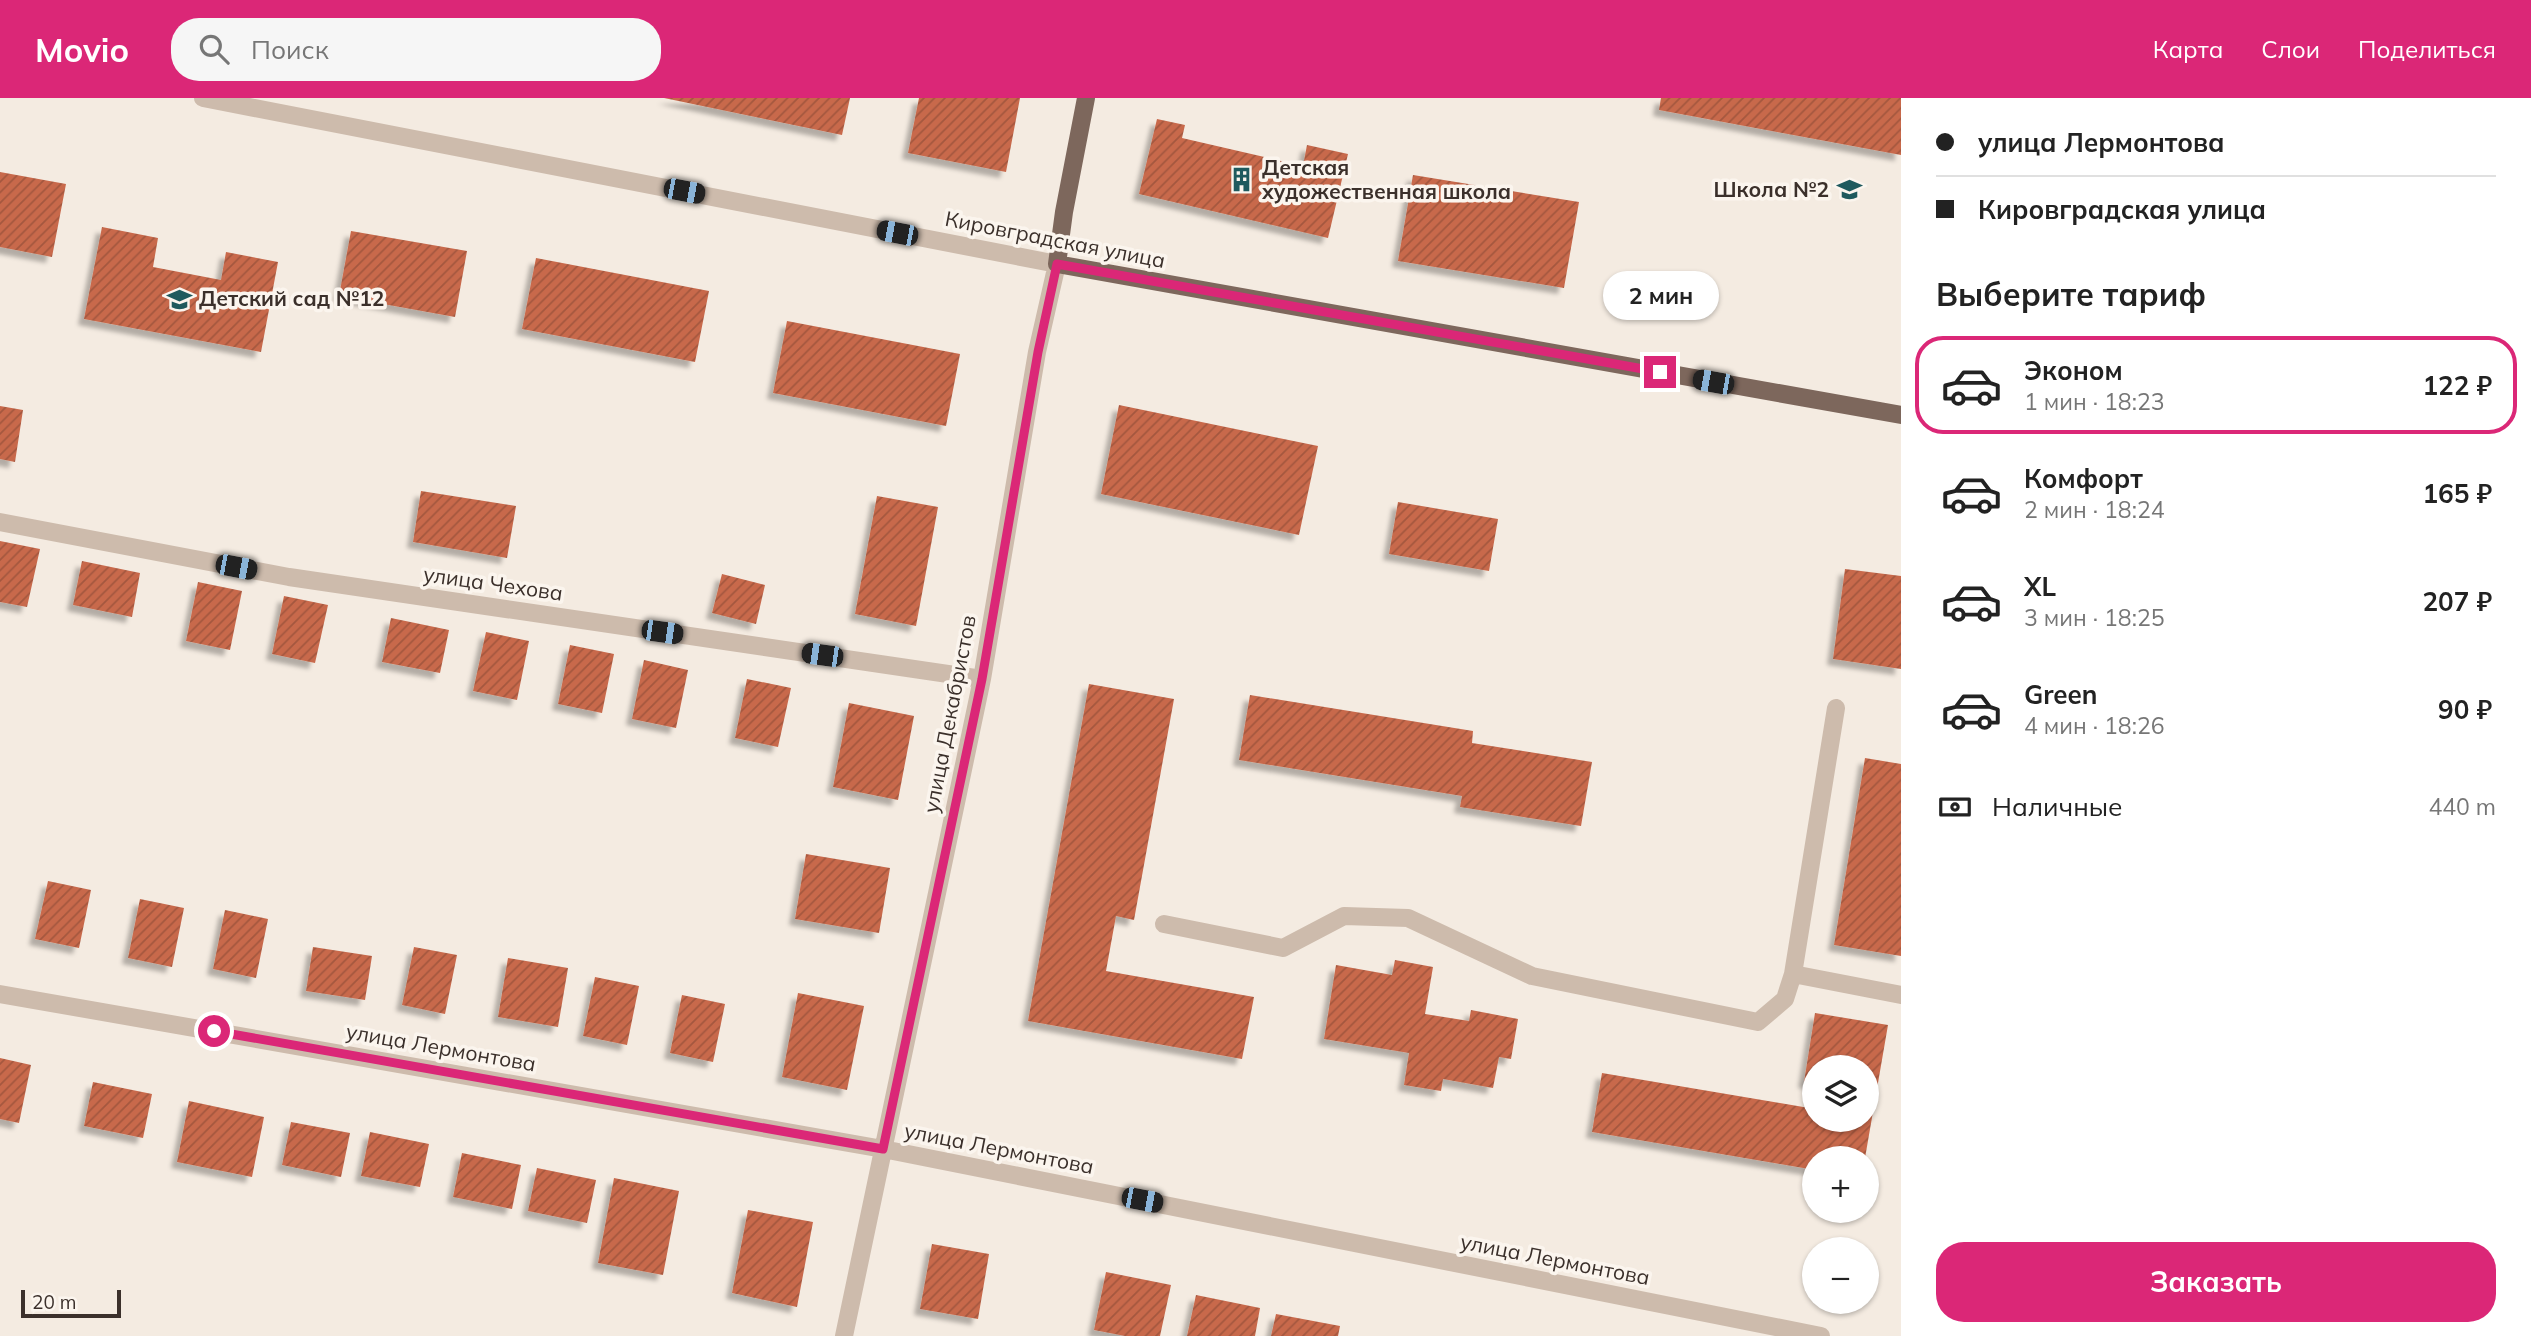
<!DOCTYPE html>
<html lang="ru">
<meta charset="utf-8">
<style>
body{margin:0;font-family:Mulish,sans-serif;background:#f6f6f6;color:#222;height:100vh;display:flex;flex-direction:column;font-size:26px;white-space:nowrap}
*{box-sizing:border-box;margin:0}
p{font-size:23px;color:#767676}
.icon{flex:none;width:38px;height:38px;fill:none;stroke:currentColor;stroke-width:2;stroke-linecap:round;stroke-linejoin:round}
.map{position:relative;flex:1;overflow:hidden}
.panel{display:flex;flex-direction:column;background:#fff;width:630px}
.panel>*{flex:none}
.top-card{display:grid;align-content:center;height:154px;padding:0 35px;background:#fff}
.buttons{position:absolute;left:1802px;top:957px;display:grid;gap:14px}
.buttons a{display:grid;place-items:center;width:77px;height:77px;border-radius:50%;background:#fff;box-shadow:0 2px 5px #0004;font-size:35px}
.scale{position:absolute;left:21px;bottom:18px;width:100px;box-sizing:border-box;padding-left:7px;border:4px solid #3b302b;border-top:0;font-size:19px;line-height:24px;white-space:nowrap;color:#3b302b;-webkit-text-stroke:5px #fbf5ee;paint-order:stroke}
.end{position:absolute;width:32px;height:32px;margin:-16px;border:9px solid #db2777;background:#fff;box-shadow:0 0 0 4px #fff}
.from{border-radius:50%}
.bubble{position:absolute;height:49px;border-radius:24px;background:#fff;box-shadow:0 2px 5px #0004;font-size:23px;font-weight:700;line-height:49px;text-align:center}
.car{position:absolute;width:21px;height:42px;margin:-21px -10px;border-radius:9px;box-shadow:0 0 5px 2px #0007;background:linear-gradient(#222 24%,#8ab4d8 0 40%,#222 0 76%,#8ab4d8 0 86%,#222 0)}
.top-card b{display:flex;align-items:center;gap:24px;height:66px;font-size:26px}
.top-card b+b{border-top:2px solid #e0e0e0}
.top-card i{width:18px;height:18px;background:#222}
ul{padding:0;list-style:none}
li{display:flex;align-items:center;gap:21px;height:98px;margin:0 14px 10px;padding:0 21px;border:4px solid transparent;border-radius:28px}
li div{flex:1}
li b{display:block;font-size:26px}
li em{font-style:normal;font-weight:700}
li.selected{border-color:#db2777}
li>.icon{width:63px;height:63px;stroke-width:1.5}
h2{padding:0 35px;font-size:32px;line-height:84px}
.pay{display:flex;align-items:center;gap:18px;height:77px;padding:0 35px;font-size:26px}
.pay p{margin-inline-start:auto}
.button{display:flex;gap:14px;margin-top:auto;padding:14px 35px}
.button a{flex:1;height:80px;border-radius:28px;background:#db2777;color:#fff;font-size:28px;font-weight:700;line-height:80px;text-align:center}
header{display:flex;align-items:center;gap:42px;box-sizing:border-box;height:98px;padding:0 35px;background:#db2777;color:#fff}
header strong{font-size:33px}
nav{display:flex;gap:38px;margin-inline-start:auto;font-size:24px}
.search{width:490px;height:63px;background:#f6f6f6;display:flex;align-items:center;gap:18px;box-sizing:border-box;padding:0 24px;border-radius:28px;color:#767676;font-size:26px}
main{display:flex;flex:1;min-height:0}
.map>svg:first-child{display:block}
.building{fill:url(#building-hatch);filter:url(#shadow)}
.lines{fill:none;stroke-linecap:round;stroke-linejoin:round}
.minor{stroke:#cdbbac;stroke-width:18}
.major{stroke:#7d675c;stroke-width:18}
.route{stroke:#db2777;stroke-width:9}
.labels{text-anchor:middle;stroke-width:7;stroke-linejoin:round;paint-order:stroke}
.poi-label{font-size:21px;font-weight:bold;fill:#3b302b;stroke:#fbf5ee;text-anchor:start}
.street-label{font-size:21px;fill:#3b302b;stroke:#fbf5ee}
</style>
<header>
<strong>Movio</strong>
<div class="search"><svg class="icon" aria-label="search" viewBox="0 0 24 24"><circle cx="10" cy="10" r="6"/><path d="M15 15l6 6"/></svg>Поиск</div>
<nav><a>Карта</a><a>Слои</a><a>Поделиться</a></nav>
</header>
<main>
<div class="map">
<svg width="1901" height="1238" viewBox="0 0 1901 1238">
<defs>
<pattern id="building-hatch" width="6" height="6" patternUnits="userSpaceOnUse" patternTransform="scale(1.75)"><rect width="6" height="6" fill="#c8694b"/><path d="M-1 1l2-2M0 6l6-6M5 7l2-2" fill="none" stroke="#a4573f"/></pattern>
<filter id="shadow"><feDropShadow dx="-6" dy="6" stdDeviation="2" flood-color="#0004"/></filter>
</defs>
<rect width="100%" height="100%" fill="#f4ebe1"/>
<path class="building" d="M664 0H850L842 37Z
M919 0H1020L1006 74 908 55Z
M1661 0H1901V57L1659 12Z
M1157 21 1185 27 1182 40 1303 68 1307 47 1348 56 1328 140 1139 96Z
M0 74 66 86 52 159 0 149Z
M1413 77 1579 104 1564 190 1398 163Z
M102 129 158 140 153 169 221 182 226 154 278 164 261 254 84 221Z
M351 133 467 153 455 219 339 198Z
M536 160 709 193 695 264 522 231Z
M787 223 960 256 946 328 773 295Z
M1119 307 1318 348 1299 437 1101 396Z
M0 308 23 312 15 364 0 361Z
M421 393 516 408 507 460 413 444Z
M877 398 938 409 916 528 855 516Z
M1398 404 1498 421 1489 473 1389 456Z
M0 443 40 451 27 509 0 504Z
M82 463 140 475 132 519 73 507Z
M1845 471 1901 478V571L1833 561Z
M722 476 765 487 756 526 712 515Z
M198 484 242 493 230 552 186 543Z
M284 498 328 507 315 565 272 556Z
M391 520 449 532 440 575 382 564Z
M486 534 529 543 517 602 473 593Z
M570 547 614 556 602 615 558 606Z
M644 562 688 572 676 630 632 621Z
M747 581 791 590 778 649 735 640Z
M1089 586 1174 601 1134 822 1116 818 1106 873 1254 899 1242 961 1028 923Z
M1250 597 1473 633 1472 645 1592 664 1581 728 1460 709 1462 698 1239 662Z
M849 605 914 618 898 702 833 689Z
M1865 660 1901 666V858L1834 847Z
M806 756 890 770 879 835 795 821Z
M48 783 91 792 79 850 35 841Z
M140 801 184 810 172 869 128 860Z
M225 812 268 821 256 880 213 871Z
M313 849 372 858 365 902 306 893Z
M414 849 457 857 445 916 402 907Z
M508 860 568 870 558 929 498 919Z
M1395 862 1433 869 1425 916 1469 923 1471 912 1518 921 1511 961 1499 959 1493 990 1443 981 1441 993 1404 987 1409 955 1324 941 1336 867 1392 877Z
M595 879 639 888 627 947 583 938Z
M798 895 864 908 847 992 782 979Z
M682 897 725 906 713 964 670 955Z
M1815 915 1888 927 1865 1060H1815V1072L1592 1034 1602 975 1815 1011V1022H1867V970H1815V986L1804 984Z
M0 960 31 967 19 1025 0 1021Z
M93 984 152 996 143 1040 84 1028Z
M189 1003 264 1019 252 1079 177 1064Z
M291 1024 350 1035 341 1079 282 1067Z
M370 1034 429 1046 420 1089 361 1078Z
M462 1055 521 1067 512 1111 453 1099Z
M537 1070 596 1082 587 1125 528 1113Z
M614 1080 679 1093 663 1177 598 1165Z
M748 1112 813 1124 797 1209 732 1195Z
M932 1146 989 1156 978 1221 920 1211Z
M1106 1174 1171 1187 1160 1238H1125L1094 1232Z
M1196 1197 1260 1210 1255 1238H1187Z
M1276 1216 1340 1228 1338 1238H1271Z"/>
<g class="lines">
<path class="minor" d="M203 0 1057 166 1037 254 982 581 844 1238
M0 424 289 479 982 581
M1164 826 1283 850 1344 818 1408 820 1532 878 1758 924 1785 901 1793 876 1836 610
M1793 876 1901 897
M0 896 883 1051 1821 1238"/>
<path class="major" d="M1086 0 1064 114 1057 166 1901 317"/>
</g>
<g class="lines">
<path class="route" d="M214 933 883 1051 982 581 1038 254 1057 166 1660 274"/>
</g>
<defs>
<symbol id="building-bare" viewBox="-9 -9 18 18"><path d="M-4-6H4V6H1V3H-1V6H-4ZM-2.5-4.3h1.7v1.8h-1.7ZM.8-4.3h1.7v1.8H.8ZM-2.5-1h1.7V.8h-1.7ZM.8-1h1.7V.8H.8Z" fill="#1f5a5e" stroke="#fbf5ee" stroke-width="2.5" paint-order="stroke"/></symbol>
<symbol id="school-bare" viewBox="-9 -9 18 18"><path d="M0-5L7-2L0 1L-7-2ZM-4 1L0 2.5L4 1V4Q0 6-4 4Z" fill="#1f5a5e" stroke="#fbf5ee" stroke-width="2.5" paint-order="stroke"/></symbol>
</defs>
<g fill-rule="evenodd">
<use href="#building-bare" x="1224" y="64" width="35" height="35"/>
<use href="#school-bare" x="1832" y="74" width="35" height="35"/>
<use href="#school-bare" x="162" y="184" width="35" height="35"/>
</g>
<g class="labels">
<g class="poi-label">
<text x="1262" y="77">Детская<tspan x="1262" dy="24">художественная школа</tspan></text>
<text x="1829" y="99" text-anchor="end">Школа №2</text>
<text x="199" y="208">Детский сад №12</text>
</g>
<g class="street-label">
<text transform="translate(1055 142) rotate(11)" y="7">Кировградская улица</text>
<text transform="translate(493 486) rotate(8)" y="7">улица Чехова</text>
<text transform="translate(950 616) rotate(-79)" y="7">улица Декабристов</text>
<text transform="translate(441 950) rotate(10)" y="7">улица Лермонтова</text>
<text transform="translate(999 1051) rotate(11)" y="7">улица Лермонтова</text>
<text transform="translate(1555 1162) rotate(11)" y="7">улица Лермонтова</text>
</g>
</g>
</svg>
<div class="buttons">
<a><svg class="icon" aria-label="layers" viewBox="0 0 24 24"><path d="M12 4l9 5-9 5-9-5zM3 14l9 5 9-5"/></svg></a>
<a>+</a>
<a>−</a>
</div>
<div class="scale">20 m</div>
<i class="end from" style="left:214px;top:933px"></i>
<i class="end" style="left:1660px;top:274px"></i>
<div class="bubble" style="left:1603px;top:173px;width:116px">2 мин</div>
<i class="car" style="left:684px;top:93px;rotate:101deg"></i>
<i class="car" style="left:897px;top:135px;rotate:281deg"></i>
<i class="car" style="left:1713px;top:284px;rotate:280deg"></i>
<i class="car" style="left:236px;top:469px;rotate:101deg"></i>
<i class="car" style="left:662px;top:534px;rotate:98deg"></i>
<i class="car" style="left:822px;top:557px;rotate:278deg"></i>
<i class="car" style="left:1142px;top:1102px;rotate:101deg"></i>
</div>
<section class="panel">
<div class="top-card">
<b><i class="from"></i>улица Лермонтова</b>
<b><i></i>Кировградская улица</b>
</div>
<h2>Выберите тариф</h2>
<ul>
<li class="selected"><svg class="icon" aria-label="car" viewBox="0 0 24 24"><path d="M5 17H2v-5l4-1 3-4h7l3 4 3 1v5h-3M9 17h6M6 11h13"/><circle cx="7" cy="17" r="2"/><circle cx="17" cy="17" r="2"/></svg><div><b>Эконом</b><p>1 мин · 18:23</p></div><em>122 ₽</em></li>
<li><svg class="icon" aria-label="car" viewBox="0 0 24 24"><path d="M5 17H2v-5l4-1 3-4h7l3 4 3 1v5h-3M9 17h6M6 11h13"/><circle cx="7" cy="17" r="2"/><circle cx="17" cy="17" r="2"/></svg><div><b>Комфорт</b><p>2 мин · 18:24</p></div><em>165 ₽</em></li>
<li><svg class="icon" aria-label="car" viewBox="0 0 24 24"><path d="M5 17H2v-5l4-1 3-4h7l3 4 3 1v5h-3M9 17h6M6 11h13"/><circle cx="7" cy="17" r="2"/><circle cx="17" cy="17" r="2"/></svg><div><b>XL</b><p>3 мин · 18:25</p></div><em>207 ₽</em></li>
<li><svg class="icon" aria-label="car" viewBox="0 0 24 24"><path d="M5 17H2v-5l4-1 3-4h7l3 4 3 1v5h-3M9 17h6M6 11h13"/><circle cx="7" cy="17" r="2"/><circle cx="17" cy="17" r="2"/></svg><div><b>Green</b><p>4 мин · 18:26</p></div><em>90 ₽</em></li>
</ul>
<div class="pay"><svg class="icon" aria-label="cash" viewBox="0 0 24 24"><path d="M3 7h18v10H3z"/><circle cx="12" cy="12" r="2"/></svg>Наличные<p>440 m</p></div>
<div class="button"><a>Заказать</a></div>
</section>
</main>
